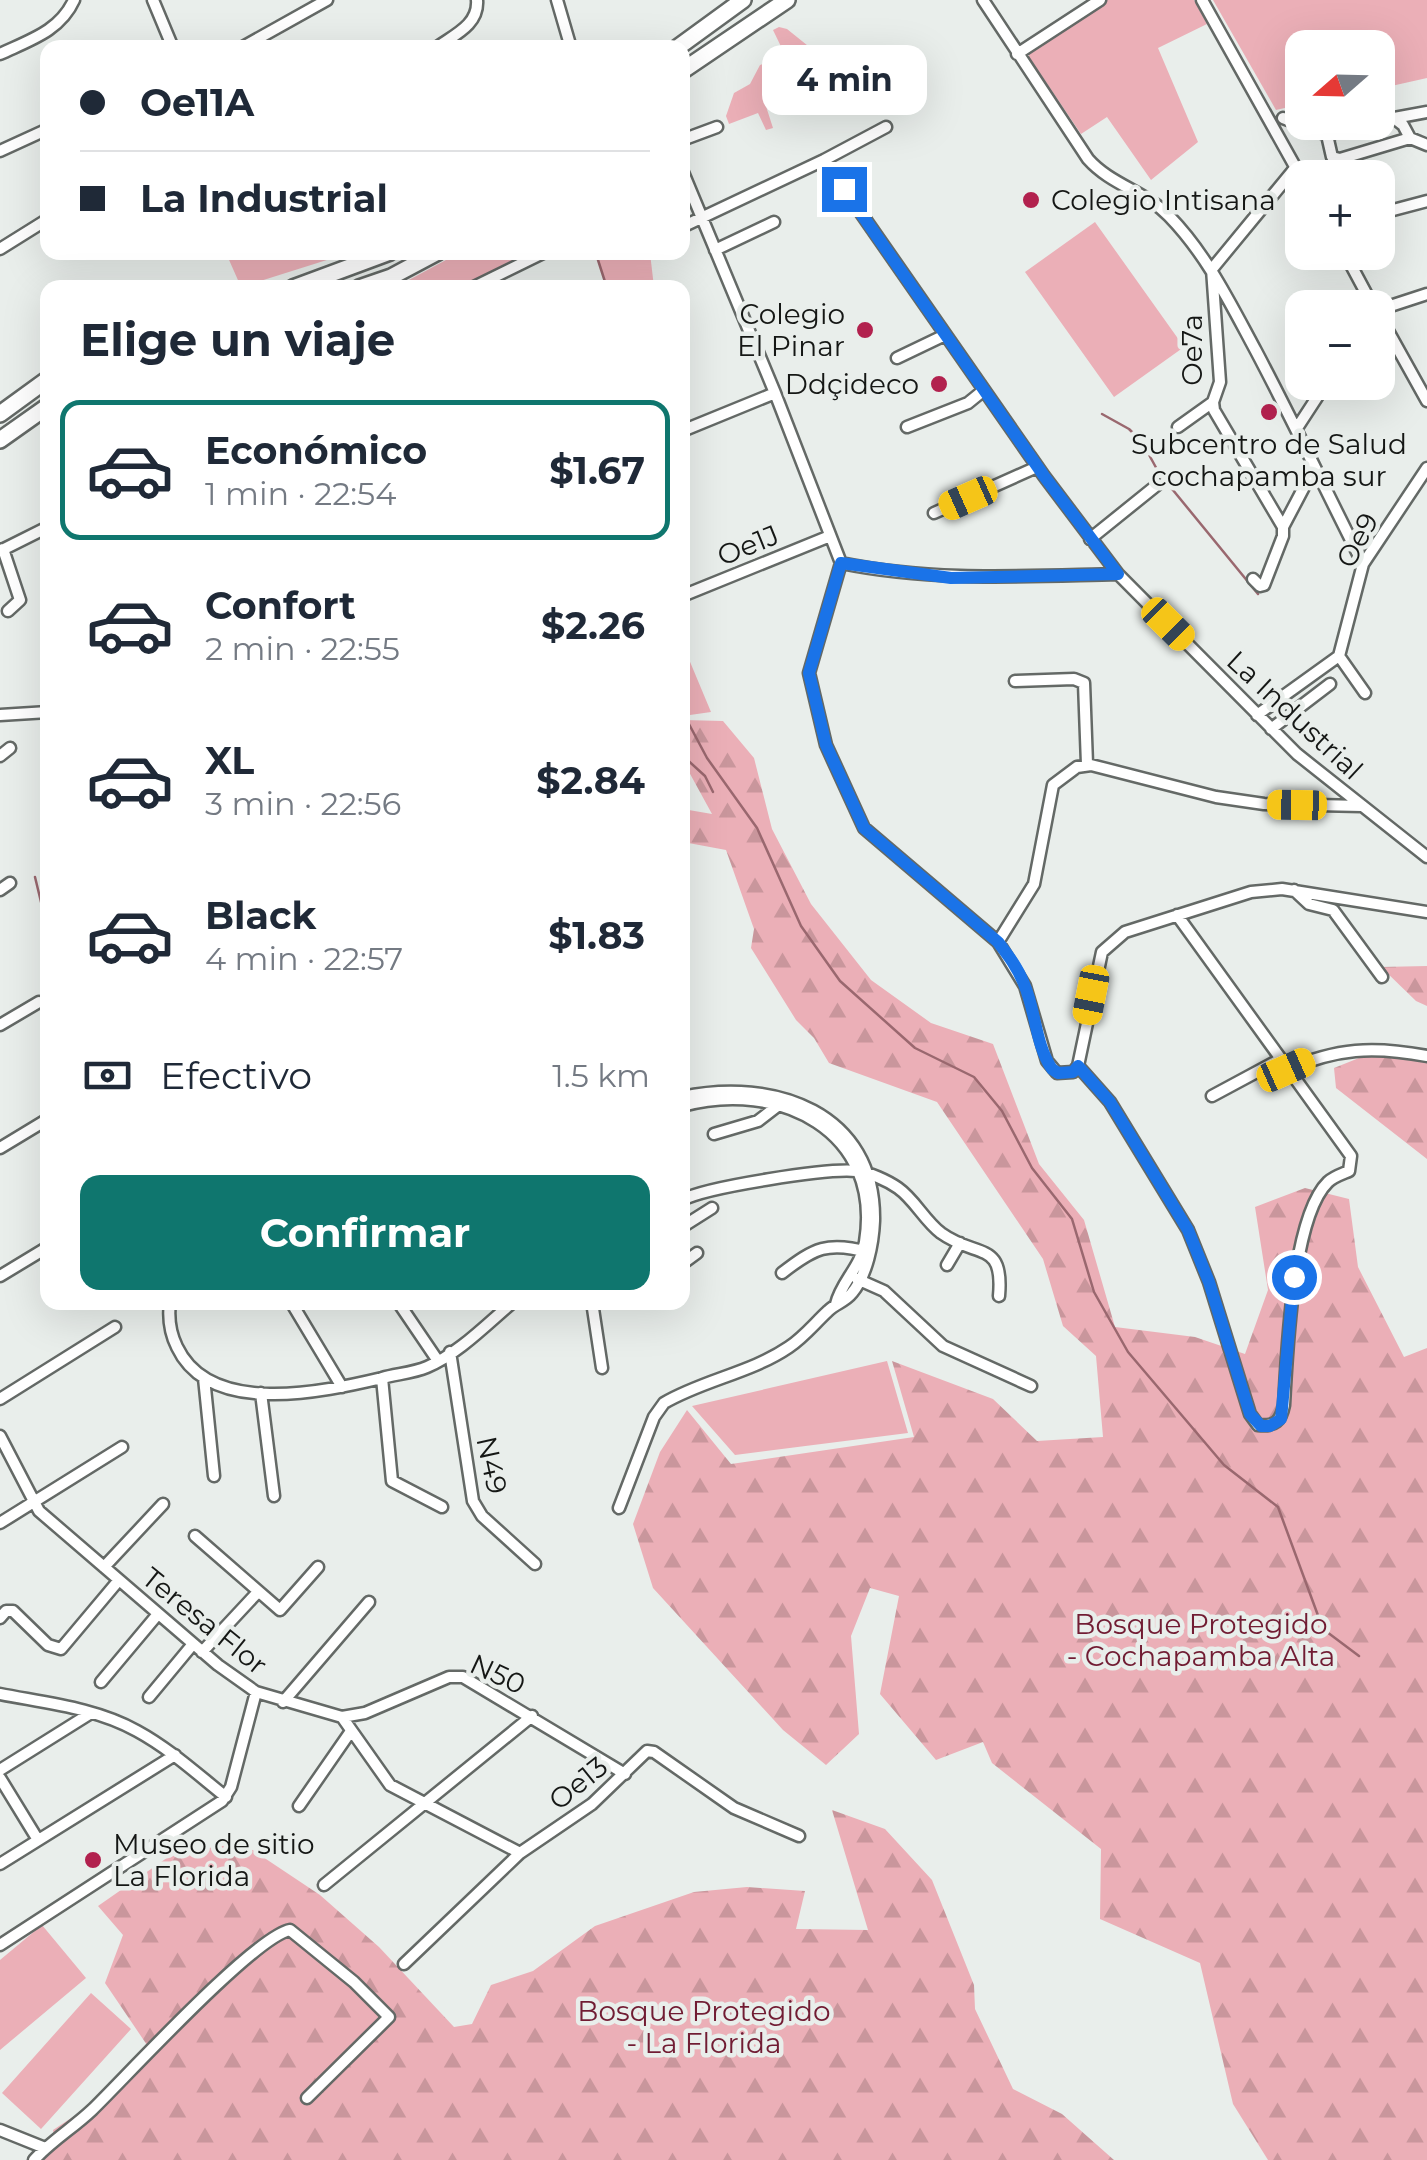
<!DOCTYPE html>
<html lang="es">
<meta charset="utf-8">
<style>
body{margin:0;font-family:Montserrat,sans-serif;background:#f6f6f7;color:#1f2937;height:100vh;display:flex;flex-direction:column;font-size:38px;white-space:nowrap}
*{box-sizing:border-box;margin:0}
p{font-size:32px;color:#747a83}
.icon{flex:none;width:55px;height:55px;fill:none;stroke:currentColor;stroke-width:2;stroke-linecap:round;stroke-linejoin:round}
.map{position:relative;flex:1;overflow:hidden}
.panel{position:absolute;left:40px;top:280px;width:650px;height:1030px;display:flex;flex-direction:column;background:#fff;border-radius:20px;box-shadow:0 10px 40px #0002}
.panel>*{flex:none}
.guide{position:absolute;left:40px;top:40px;width:650px;height:220px;border-radius:20px;box-shadow:0 10px 40px #0002;display:grid;align-content:center;height:220px;padding:0 40px;background:#fff}
.needle{width:65px;rotate:250deg}
.controls{position:absolute;left:1285px;top:30px;display:grid;gap:20px}
.controls a{display:grid;place-items:center;width:110px;height:110px;border-radius:20px;background:#fff;box-shadow:0 10px 40px #0002;font-size:50px}
.end{position:absolute;width:45px;height:45px;margin:-22px;border:12px solid #1a73e8;background:#fff;box-shadow:0 0 0 5px #fff}
.from{border-radius:50%}
.bubble{position:absolute;height:70px;border-radius:20px;background:#fff;box-shadow:0 10px 40px #0002;font-size:32px;font-weight:700;line-height:70px;text-align:center}
.car{position:absolute;width:30px;height:60px;margin:-30px -15px;border-radius:12px;box-shadow:0 0 8px 2px #0007;background:linear-gradient(#f5c518 24%,#345 0 40%,#f5c518 0 76%,#345 0 86%,#f5c518 0)}
.guide b{display:flex;align-items:center;gap:35px;height:95px;font-size:38px}
.guide b+b{border-top:2px solid #e0e1e3}
.guide i{width:25px;height:25px;background:#1f2937}
ul{padding:0;list-style:none}
li{display:flex;align-items:center;gap:30px;height:140px;margin:0 20px 15px;padding:0 20px;border:5px solid transparent;border-radius:20px}
li div{flex:1}
li b{display:block;font-size:38px}
li em{font-style:normal;font-weight:700}
li.on{border-color:#0f766e}
li>.icon{width:90px;height:90px;stroke-width:1.5}
h2{padding:0 40px;font-size:45px;line-height:120px}
.pay{display:flex;align-items:center;gap:25px;height:110px;padding:0 40px;font-size:38px}
.pay p{margin-inline-start:auto}
.button{display:flex;gap:20px;margin-top:auto;padding:20px 40px}
.button a{flex:1;height:115px;border-radius:20px;background:#0f766e;color:#fff;font-size:40px;font-weight:700;line-height:115px;text-align:center}
.map>svg:first-child{display:block}
.green{fill:#ebafb7}
.forest{fill:url(#forest-firs)}
.lines{fill:none;stroke-linecap:round;stroke-linejoin:round}
.stream{stroke:#9a686f;stroke-width:2.5}
.street-casing{stroke:#646966;stroke-width:15}
.primary-casing{stroke:#646966;stroke-width:20}
.street{stroke:#fff;stroke-width:10}
.primary{stroke:#fff;stroke-width:15}
.route{stroke:#1a73e8;stroke-width:12}
.poi-dot{fill:#b2214e;stroke:#e9eeeb;stroke-width:4}
.labels{text-anchor:middle;stroke-width:9;stroke-linejoin:round;paint-order:stroke}
.poi-label{font-size:28px;fill:#151715;stroke:#e9eeeb;text-anchor:start}
.street-label{font-size:28px;fill:#151715;stroke:#e9eeeb}
.park-label{font-size:28px;fill:#711c33;stroke:#e9eeeb}
</style>
<div class="map">
<svg width="1427" height="2160" viewBox="0 0 1427 2160">
<defs>
<pattern id="forest-firs" width="22" height="20" patternUnits="userSpaceOnUse" patternTransform="scale(2.5)"><rect width="22" height="20" fill="#ebafb7"/><path d="M5 1l3.5 6h-7zM16 11l3.5 6h-7z" fill="#c9969c"/></pattern>
</defs>
<rect width="100%" height="100%" fill="#e9eeeb"/>
<path class="green" d="M1102 0H1194L1207 24 1158 48 1198 142 1151 180 1107 117 1081 134 1029 57V51Z
M1213 0H1427V78L1378 89V48H1302V104L1276 110Z
M779 27 787 29 833 66 808 77 804 93 799 96 792 81 763 97 773 128 766 130 758 113 729 124 726 116 734 93 750 84 760 65 773 60 776 66 788 61 773 30Z
M1095 222 1184 347 1114 397 1025 272Z
M226 253V252L349 253 241 287Z
M459 253H552L463 287 394 288Z
M600 253H650L654 287H607L598 260Z
M682 645H683L711 712 683 716Z
M887 1361 908 1433 735 1455 692 1406Z
M42 1925 86 1978 0 2050V1960Z
M91 1993 131 2029 41 2129 2 2093Z"/>
<path class="forest" d="M683 720 723 721 754 758 772 829 811 904 871 980 931 1023 993 1044 1039 1164 1084 1220 1115 1327 1195 1337 1245 1354 1268 1290 1255 1207 1305 1188 1349 1199 1358 1267 1404 1357 1427 1348V2160H1268L1233 2104 1200 1963 1100 1919 1101 1849 992 1763 983 1742 936 1760 880 1694 899 1596 870 1588 851 1636 859 1734 826 1765 783 1730 653 1588 633 1524 660 1452 687 1410 731 1464 914 1437 892 1361 993 1399 1037 1441 1103 1437 1096 1356 1063 1326 1043 1259 937 1102 829 1063 814 1038 796 1020 751 948 754 929 726 850 683 842V809L712 814 683 761Z
M1427 966V1006L1416 1001 1381 967Z
M1389 1046 1427 1053V1159L1336 1088 1334 1068Z
M832 1810 885 1829 932 1880 974 1985 975 2009 1013 2089 1062 2114 1114 2160H43L56 2147 53 2130 91 2105 147 2045 105 1983 123 1935 98 1906 174 1853 242 1843 320 1895 379 1947 454 2027 472 2024 491 1985 533 1971 595 1926 694 1892 747 1887 805 1891 796 1929 868 1930Z"/>
<g class="lines">
<path class="stream" d="M600 252 598 260 607 288
M1102 414 1129 429 1142 442 1159 473 1258 594
M682 711 707 758 757 828 801 926 840 981 915 1048 974 1077 1002 1111 1032 1168 1072 1219 1094 1292 1128 1352 1224 1465 1278 1507 1323 1629 1359 1656
M682 755 705 776 713 792
M35 877 48 931"/>
<defs>
<path id="street" d="M153 0 173 48
M557 0 571 48
M983 0 1088 159C1111 185 1145 191 1169 216 1207 255 1230 303 1256 351 1293 421 1327 493 1363 564
M1202 0 1302 179
M241 48 327 0
M436 48C454 35 479 25 477 0
M0 54C30 40 60 31 74 0
M1017 54 1100 0
M1283 118 1327 135
M1394 118 1403 125 1410 138
M1378 121 1427 112
M1373 122 1327 135 1332 157 1340 159 1410 138 1427 145
M682 140 717 127
M0 151 48 129
M824 160 1044 476 1118 574 1297 754 1427 857
M682 170 775 393 841 563 809 673 826 745 864 828 998 942 1025 986 1047 1061 1057 1073 1073 1072 1078 1066
M1378 214 1427 201
M682 227 824 160 886 127
M0 249 48 219
M715 250 774 222
M1344 252 1374 308
M472 288 545 252
M1378 310 1427 294
M1378 313 1427 401
M897 358 945 335
M907 427 968 403 984 390
M1178 427 1213 402
M1297 428 1327 382
M682 431 775 393
M934 513 1037 467
M1283 527 1314 468
M1090 539 1157 485
M3 549 20 600 8 611
M0 551 48 527
M841 563C933 582 1025 576 1118 574
M1253 579 1260 586 1264 585 1283 536V527L1214 410 1213 402 1220 382 1212 269 1296 167
M682 596 830 536
M1015 681 1074 679 1084 683 1087 764
M1365 693 1339 656 1363 564 1427 468
M0 715 48 712
M1257 715 1339 656
M1271 729 1330 684
M0 756 10 748
M0 890 10 883
M1294 890 1309 904 1333 910 1382 977
M998 942 1034 884 1053 785 1077 767 1091 765 1216 797 1264 804 1362 806
M0 1025 39 1002
M1078 1066 1110 1102 1188 1230 1209 1282 1250 1414 1258 1425C1275 1427 1281 1421 1284 1405 1287 1354 1292 1217 1328 1182 1333 1177 1342 1174 1349 1171L1351 1156 1177 915
M1078 1066 1102 952 1125 932 1251 892 1282 889 1427 912
M1286 1070C1337 1048 1373 1046 1427 1056
M1212 1096 1279 1060
M682 1106C779 1079 883 1131 865 1242 861 1267 841 1282 836 1304
M714 1134 758 1121 780 1104
M0 1148 48 1119
M682 1200C706 1187 828 1168 856 1171 869 1172 888 1181 898 1188 915 1200 924 1220 941 1233 977 1259 1004 1240 999 1296
M682 1227 712 1208
M682 1264 697 1253
M947 1265 960 1243
M782 1273C814 1248 828 1241 868 1252
M0 1276 48 1247
M857 1279 884 1291 943 1346 1031 1386
M170 1302C168 1318 170 1333 177 1347 210 1417 323 1392 382 1378 396 1374 413 1373 427 1367 458 1354 487 1324 513 1302
M291 1302 342 1387
M398 1302 438 1361
M592 1302 602 1368
M450 1352 473 1501 482 1516 535 1564
M204 1378 214 1476
M382 1378 392 1481 442 1507
M261 1393 274 1496
M0 1399 115 1327
M0 1436 39 1511 218 1665 256 1692 342 1717 365 1713 449 1677H463L625 1774
M619 1508 654 1417 664 1403C703 1380 751 1373 789 1347 804 1337 815 1323 828 1311 836 1303 845 1302 852 1293 867 1275 873 1244 874 1221 876 1112 774 1077 682 1097
M0 1523 122 1447
M195 1536 280 1610 318 1567
M104 1567 163 1504
M0 1618 6 1611H13L48 1645 61 1649 119 1580
M202 1652 257 1593
M101 1682 158 1614
M0 1694C46 1703 96 1708 137 1731 170 1749 197 1774 226 1797
M149 1697 193 1644
M283 1702 369 1602
M342 1717 390 1785 520 1853
M0 1770 91 1713
M0 1778 38 1840
M299 1806 351 1731
M0 1864 175 1755
M324 1885 532 1716
M0 1945 222 1801 231 1787 256 1692
M404 1964 520 1853 592 1804 647 1751 654 1752 734 1808 799 1836
M0 2130 45 2148
M34 2160C51 2141 73 2128 92 2110 126 2077 254 1937 290 1930L354 1982 389 2017 307 2098"/>
<path id="primary" d="M677 48 743 0
M682 71 787 0
M293 288 390 252
M359 288 391 277 438 252
M0 414 48 379
M0 440 48 406"/>
</defs>
<use href="#street" class="street-casing"/>
<use href="#primary" class="primary-casing"/>
<use href="#street" class="street"/>
<use href="#primary" class="primary"/>
</g>
<g class="lines">
<path class="route" d="M844 189 1044 476 1118 574 951 578 841 563 809 673 826 745 864 828 998 942C1008 955 1018 968 1024 984 1036 1011 1035 1044 1052 1069L1058 1073 1073 1072 1078 1066 1110 1102 1188 1230 1209 1282 1250 1414 1261 1426H1270L1281 1419 1294 1277"/>
</g>
<g class="poi-dot">
<circle cx="1031" cy="200" r="10"/>
<circle cx="865" cy="330" r="10"/>
<circle cx="939" cy="384" r="10"/>
<circle cx="1269" cy="412" r="10"/>
<circle cx="93" cy="1860" r="10"/>
</g>
<g class="labels">
<g class="poi-label">
<text x="1051" y="210">Colegio Intisana</text>
<text x="845" y="324" text-anchor="end">Colegio<tspan x="845" dy="32">El Pinar</tspan></text>
<text x="919" y="394" text-anchor="end">Ddçideco</text>
<text x="1269" y="454" text-anchor="middle">Subcentro de Salud<tspan x="1269" dy="32">cochapamba sur</tspan></text>
<text x="113" y="1854">Museo de sitio<tspan x="113" dy="32">La Florida</tspan></text>
</g>
<g class="street-label">
<text transform="translate(1192 350) rotate(-90)" y="10">Oe7a</text>
<text transform="translate(1357 540) rotate(-62)" y="10">Oe9</text>
<text transform="translate(748 545) rotate(-22)" y="10">Oe1J</text>
<text transform="translate(1295 715) rotate(43)" y="10">La Industrial</text>
<text transform="translate(492 1465) rotate(78)" y="10">N49</text>
<text transform="translate(205 1621) rotate(39)" y="10">Teresa Flor</text>
<text transform="translate(498 1674) rotate(25)" y="10">N50</text>
<text transform="translate(578 1783) rotate(-39)" y="10">Oe13</text>
</g>
<g class="park-label">
<text x="1201" y="1634">Bosque Protegido<tspan x="1201" dy="32">- Cochapamba Alta</tspan></text>
<text x="704" y="2021">Bosque Protegido<tspan x="704" dy="32">- La Florida</tspan></text>
</g>
</g>
</svg>
<div class="controls">
<a><svg class="needle" viewBox="-14 -14 28 28"><path d="M0-13l5 13h-10z" fill="#e53935"/><path d="M0 13l5-13h-10z" fill="#747a83"/></svg></a>
<a>+</a>
<a>−</a>
</div>
<i class="end from" style="left:1294px;top:1277px"></i>
<i class="end" style="left:844px;top:189px"></i>
<div class="bubble" style="left:762px;top:45px;width:165px">4 min</div>
<i class="car" style="left:968px;top:498px;rotate:246deg"></i>
<i class="car" style="left:1168px;top:624px;rotate:135deg"></i>
<i class="car" style="left:1297px;top:805px;rotate:271deg"></i>
<i class="car" style="left:1091px;top:995px;rotate:191deg"></i>
<i class="car" style="left:1286px;top:1070px;rotate:66deg"></i>
<div class="guide">
<b><i class="from"></i>Oe11A</b>
<b><i></i>La Industrial</b>
</div>
<section class="panel">
<h2>Elige un viaje</h2>
<ul>
<li class="on"><svg class="icon" aria-label="car" viewBox="0 0 24 24"><path d="M5 17H2v-5l4-1 3-4h7l3 4 3 1v5h-3M9 17h6M6 11h13"/><circle cx="7" cy="17" r="2"/><circle cx="17" cy="17" r="2"/></svg><div><b>Económico</b><p>1 min · 22:54</p></div><em>$1.67</em></li>
<li><svg class="icon" aria-label="car" viewBox="0 0 24 24"><path d="M5 17H2v-5l4-1 3-4h7l3 4 3 1v5h-3M9 17h6M6 11h13"/><circle cx="7" cy="17" r="2"/><circle cx="17" cy="17" r="2"/></svg><div><b>Confort</b><p>2 min · 22:55</p></div><em>$2.26</em></li>
<li><svg class="icon" aria-label="car" viewBox="0 0 24 24"><path d="M5 17H2v-5l4-1 3-4h7l3 4 3 1v5h-3M9 17h6M6 11h13"/><circle cx="7" cy="17" r="2"/><circle cx="17" cy="17" r="2"/></svg><div><b>XL</b><p>3 min · 22:56</p></div><em>$2.84</em></li>
<li><svg class="icon" aria-label="car" viewBox="0 0 24 24"><path d="M5 17H2v-5l4-1 3-4h7l3 4 3 1v5h-3M9 17h6M6 11h13"/><circle cx="7" cy="17" r="2"/><circle cx="17" cy="17" r="2"/></svg><div><b>Black</b><p>4 min · 22:57</p></div><em>$1.83</em></li>
</ul>
<div class="pay"><svg class="icon" aria-label="cash" viewBox="0 0 24 24"><path d="M3 7h18v10H3z"/><circle cx="12" cy="12" r="2"/></svg>Efectivo<p>1.5 km</p></div>
<div class="button"><a>Confirmar</a></div>
</section>
</div>
